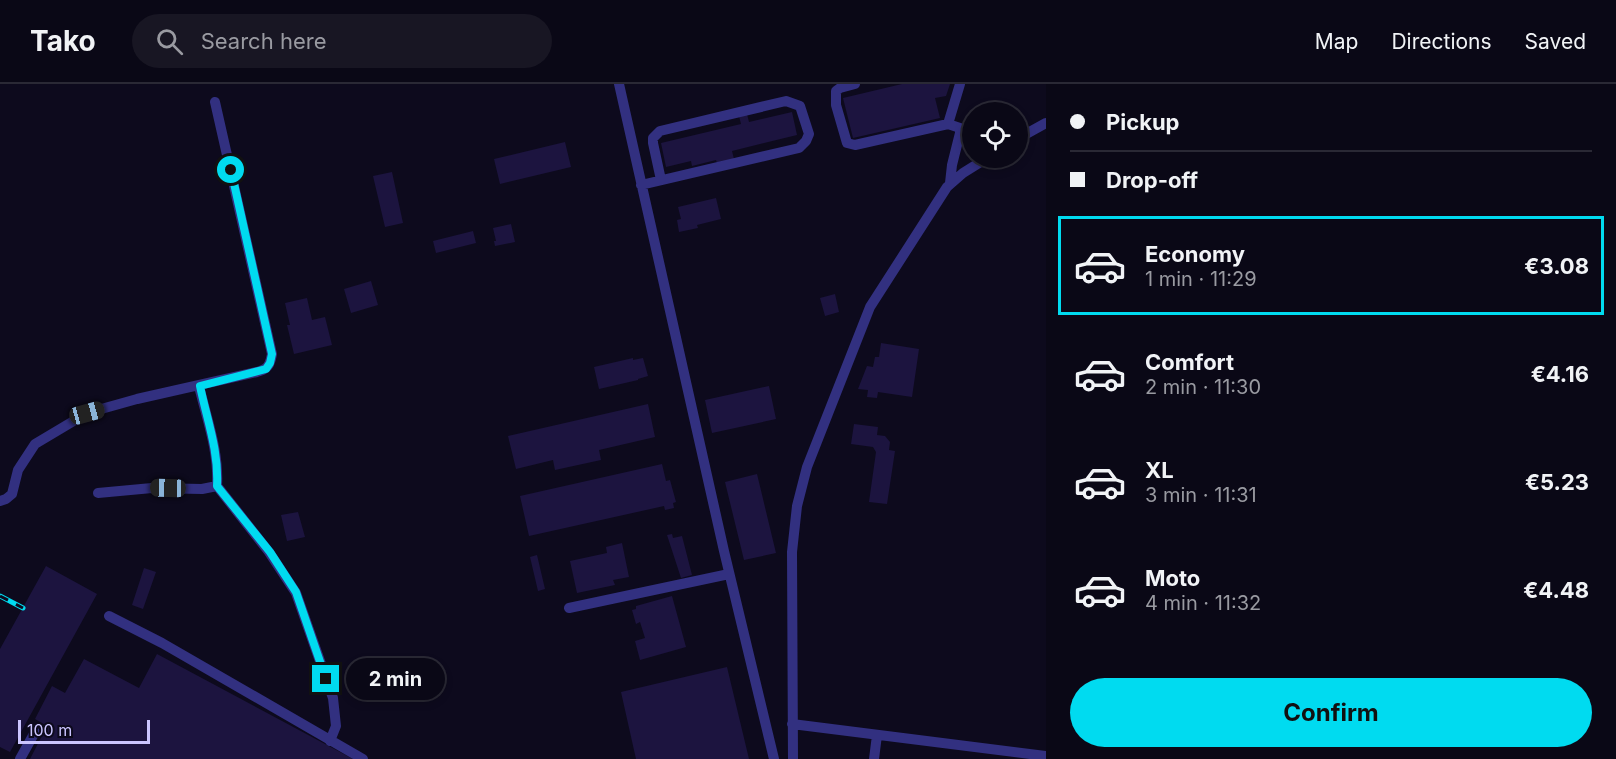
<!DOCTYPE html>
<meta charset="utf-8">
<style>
body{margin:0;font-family:Inter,sans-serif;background:#181623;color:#f1f3f6;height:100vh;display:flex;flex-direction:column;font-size:22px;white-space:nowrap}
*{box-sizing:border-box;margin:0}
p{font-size:20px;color:#999aa1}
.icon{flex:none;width:33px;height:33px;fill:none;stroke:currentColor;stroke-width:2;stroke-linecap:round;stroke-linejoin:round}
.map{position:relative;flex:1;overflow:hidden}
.sheet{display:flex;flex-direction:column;background:#0a0816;width:570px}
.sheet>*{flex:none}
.guide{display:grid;align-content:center;height:132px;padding:0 24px;background:#0a0816}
.buttons{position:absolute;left:962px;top:18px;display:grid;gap:12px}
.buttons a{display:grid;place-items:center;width:66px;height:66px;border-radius:50%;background:#0a0816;box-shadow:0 3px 9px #0003,0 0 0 2px #2a2935;font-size:30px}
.scale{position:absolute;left:18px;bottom:15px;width:132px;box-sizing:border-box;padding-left:6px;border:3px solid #cbc5ff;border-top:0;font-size:16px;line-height:21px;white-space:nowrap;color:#cbc5ff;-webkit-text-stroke:4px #0d0a1d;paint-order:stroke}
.end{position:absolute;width:27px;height:27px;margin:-14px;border:8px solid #00dbf0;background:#111;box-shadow:0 0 0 3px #111}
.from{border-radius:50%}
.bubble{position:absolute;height:42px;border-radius:21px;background:#0a0816;box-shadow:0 3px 9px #0003,0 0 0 2px #2a2935;font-size:20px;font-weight:700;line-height:42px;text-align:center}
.car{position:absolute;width:18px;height:36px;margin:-18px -9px;border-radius:8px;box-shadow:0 0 4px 2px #0007;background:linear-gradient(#222 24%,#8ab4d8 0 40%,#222 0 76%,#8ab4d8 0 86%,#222 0)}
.guide b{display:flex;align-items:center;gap:21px;height:57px;font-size:22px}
.guide b+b{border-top:2px solid #2a2935}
.guide i{width:15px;height:15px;background:#f1f3f6}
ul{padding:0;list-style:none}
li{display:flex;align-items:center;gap:18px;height:99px;margin:0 12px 9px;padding:0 12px;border:3px solid transparent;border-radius:0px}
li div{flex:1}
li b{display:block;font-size:22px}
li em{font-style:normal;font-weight:700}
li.active{border-color:#00dbf0}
li>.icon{width:54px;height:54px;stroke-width:1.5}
.primary-button{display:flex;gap:12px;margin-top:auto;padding:12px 24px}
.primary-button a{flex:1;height:69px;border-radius:36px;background:#00dbf0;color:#111;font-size:24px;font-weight:700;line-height:69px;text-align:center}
header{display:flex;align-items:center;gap:36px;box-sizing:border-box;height:84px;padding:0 30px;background:#0a0816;border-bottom:2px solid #2a2935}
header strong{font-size:28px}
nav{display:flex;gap:33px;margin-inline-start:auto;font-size:21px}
.search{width:420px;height:54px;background:#181623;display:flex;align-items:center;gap:15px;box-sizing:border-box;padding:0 21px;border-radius:33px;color:#999aa1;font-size:22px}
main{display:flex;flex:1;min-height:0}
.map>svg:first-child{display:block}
.building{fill:#1c143f}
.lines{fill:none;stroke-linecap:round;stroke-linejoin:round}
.minor{stroke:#323080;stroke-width:10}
.rail-casing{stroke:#00dbf0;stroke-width:5}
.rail{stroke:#0d0a1d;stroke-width:3;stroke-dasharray:9;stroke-linecap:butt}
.route{stroke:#00dbf0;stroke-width:8}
</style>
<header>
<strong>Tako</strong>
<div class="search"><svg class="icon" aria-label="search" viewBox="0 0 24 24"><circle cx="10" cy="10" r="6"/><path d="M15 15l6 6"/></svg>Search here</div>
<nav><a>Map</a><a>Directions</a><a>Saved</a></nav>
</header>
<main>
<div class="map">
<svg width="1046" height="675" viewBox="0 0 1046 675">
<rect width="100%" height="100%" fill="#0d0a1d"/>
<path class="building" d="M902 0H950L946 12 935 14 940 34 853 54 843 14Z
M792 28 797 51 732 67 734 75 717 79 716 76 692 82 691 77 666 83 661 59 741 40 739 32 747 30 749 38Z
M565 58 571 83 500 100 494 75Z
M392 88 403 139 385 143 373 92Z
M716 114 721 135 697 141 698 144 679 148 677 136 681 135 678 123Z
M511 140 515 158 495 162 494 157H496L493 144Z
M473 147 476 159 436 169 433 157Z
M371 197 378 221 351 229 344 205Z
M835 210 839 228 825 232 820 214Z
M307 214 312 236 325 233 332 261 294 270 287 241H290L285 219Z
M881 259 919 265 912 313 878 308 877 314 867 313 868 306 858 305 867 282 873 283 875 273H879Z
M633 274V276L643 274 648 292 638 295V296L599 305 594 283Z
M769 302 776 335 712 349 705 316Z
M648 320 655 353 599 366 601 376 555 386 553 376 516 385 508 352Z
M854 340 878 343 877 351 885 352 890 358 889 366 895 367 887 420 869 418 876 368 873 363 851 360Z
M662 380 666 397 670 396 676 418 673 419 674 424 665 426 664 422 529 452 520 412Z
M757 390 776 469 744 476 725 398Z
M298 428 305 453 287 457 281 431Z
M672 450 673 454 682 452 692 491 681 494 667 451Z
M622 459 629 493 613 496 615 501 577 509 570 477 607 469 606 463Z
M537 471 545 505 538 507 530 473Z
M46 482 97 510 10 668 0 663V565Z
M144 484 156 488 143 525 132 521Z
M672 512 686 563 640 576 635 557 645 554 640 538 636 540 632 526 636 525V522Z
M157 570 353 675H30L47 642 35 635 52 602 65 609 84 575 139 604Z
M727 583 749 675H636L621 608Z"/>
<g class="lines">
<path class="minor" d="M619 0 724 467 774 675
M855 0 840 4 836 7V21L847 59 855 61 948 40 960 44V49L952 81 950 99
M948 40 960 0
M1017 55 1046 39
M641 101 799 64 806 57 809 50 800 22 786 17 660 47 653 54V59L661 96
M199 302C207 336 219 367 217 402L269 468 296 509 333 614 336 642 330 657
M98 409 152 404 202 405 217 402
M0 417 6 415 12 410 18 386 35 360 87 329 137 315 257 288C268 285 270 281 272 270L215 18
M569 524 729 490
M109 532 162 559 363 675
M792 640 1046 672
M20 675 35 648
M793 675 792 468 797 422 807 383 870 223 947 103 963 89 987 74
M874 675 877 651"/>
<defs>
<path id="rail" d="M0 512 23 524"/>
</defs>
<use href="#rail" class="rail-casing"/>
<use href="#rail" class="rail"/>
</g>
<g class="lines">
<path class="route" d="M231 86 272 270 270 279 266 285 200 302C207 336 219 367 217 402L270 468 296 508 326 595"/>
</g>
</svg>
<div class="buttons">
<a><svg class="icon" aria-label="locate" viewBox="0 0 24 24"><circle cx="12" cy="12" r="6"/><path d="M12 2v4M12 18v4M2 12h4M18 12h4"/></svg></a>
</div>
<div class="scale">100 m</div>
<i class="end from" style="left:231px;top:86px"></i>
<i class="end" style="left:326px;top:595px"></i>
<div class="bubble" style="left:346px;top:574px;width:99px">2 min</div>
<i class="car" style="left:87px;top:329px;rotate:75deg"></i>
<i class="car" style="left:168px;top:404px;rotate:271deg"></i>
</div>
<section class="sheet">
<div class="guide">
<b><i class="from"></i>Pickup</b>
<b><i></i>Drop-off</b>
</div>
<ul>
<li class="active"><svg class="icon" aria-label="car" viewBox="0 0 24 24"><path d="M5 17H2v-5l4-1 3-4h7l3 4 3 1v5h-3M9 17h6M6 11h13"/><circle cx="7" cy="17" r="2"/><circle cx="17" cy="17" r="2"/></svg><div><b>Economy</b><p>1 min · 11:29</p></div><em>€3.08</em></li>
<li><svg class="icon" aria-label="car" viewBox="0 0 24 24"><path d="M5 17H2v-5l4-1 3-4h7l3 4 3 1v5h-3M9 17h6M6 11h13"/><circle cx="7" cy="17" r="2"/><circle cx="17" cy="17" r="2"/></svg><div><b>Comfort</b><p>2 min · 11:30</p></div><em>€4.16</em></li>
<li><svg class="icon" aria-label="car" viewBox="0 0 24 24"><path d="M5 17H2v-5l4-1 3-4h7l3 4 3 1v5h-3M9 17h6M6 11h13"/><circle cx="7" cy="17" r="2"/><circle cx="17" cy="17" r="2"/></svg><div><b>XL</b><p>3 min · 11:31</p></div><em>€5.23</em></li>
<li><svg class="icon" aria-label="car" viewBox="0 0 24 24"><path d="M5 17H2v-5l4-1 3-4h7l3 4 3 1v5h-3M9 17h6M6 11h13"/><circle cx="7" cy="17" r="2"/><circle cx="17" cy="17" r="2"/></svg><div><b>Moto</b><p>4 min · 11:32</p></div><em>€4.48</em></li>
</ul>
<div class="primary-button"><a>Confirm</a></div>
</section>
</main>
